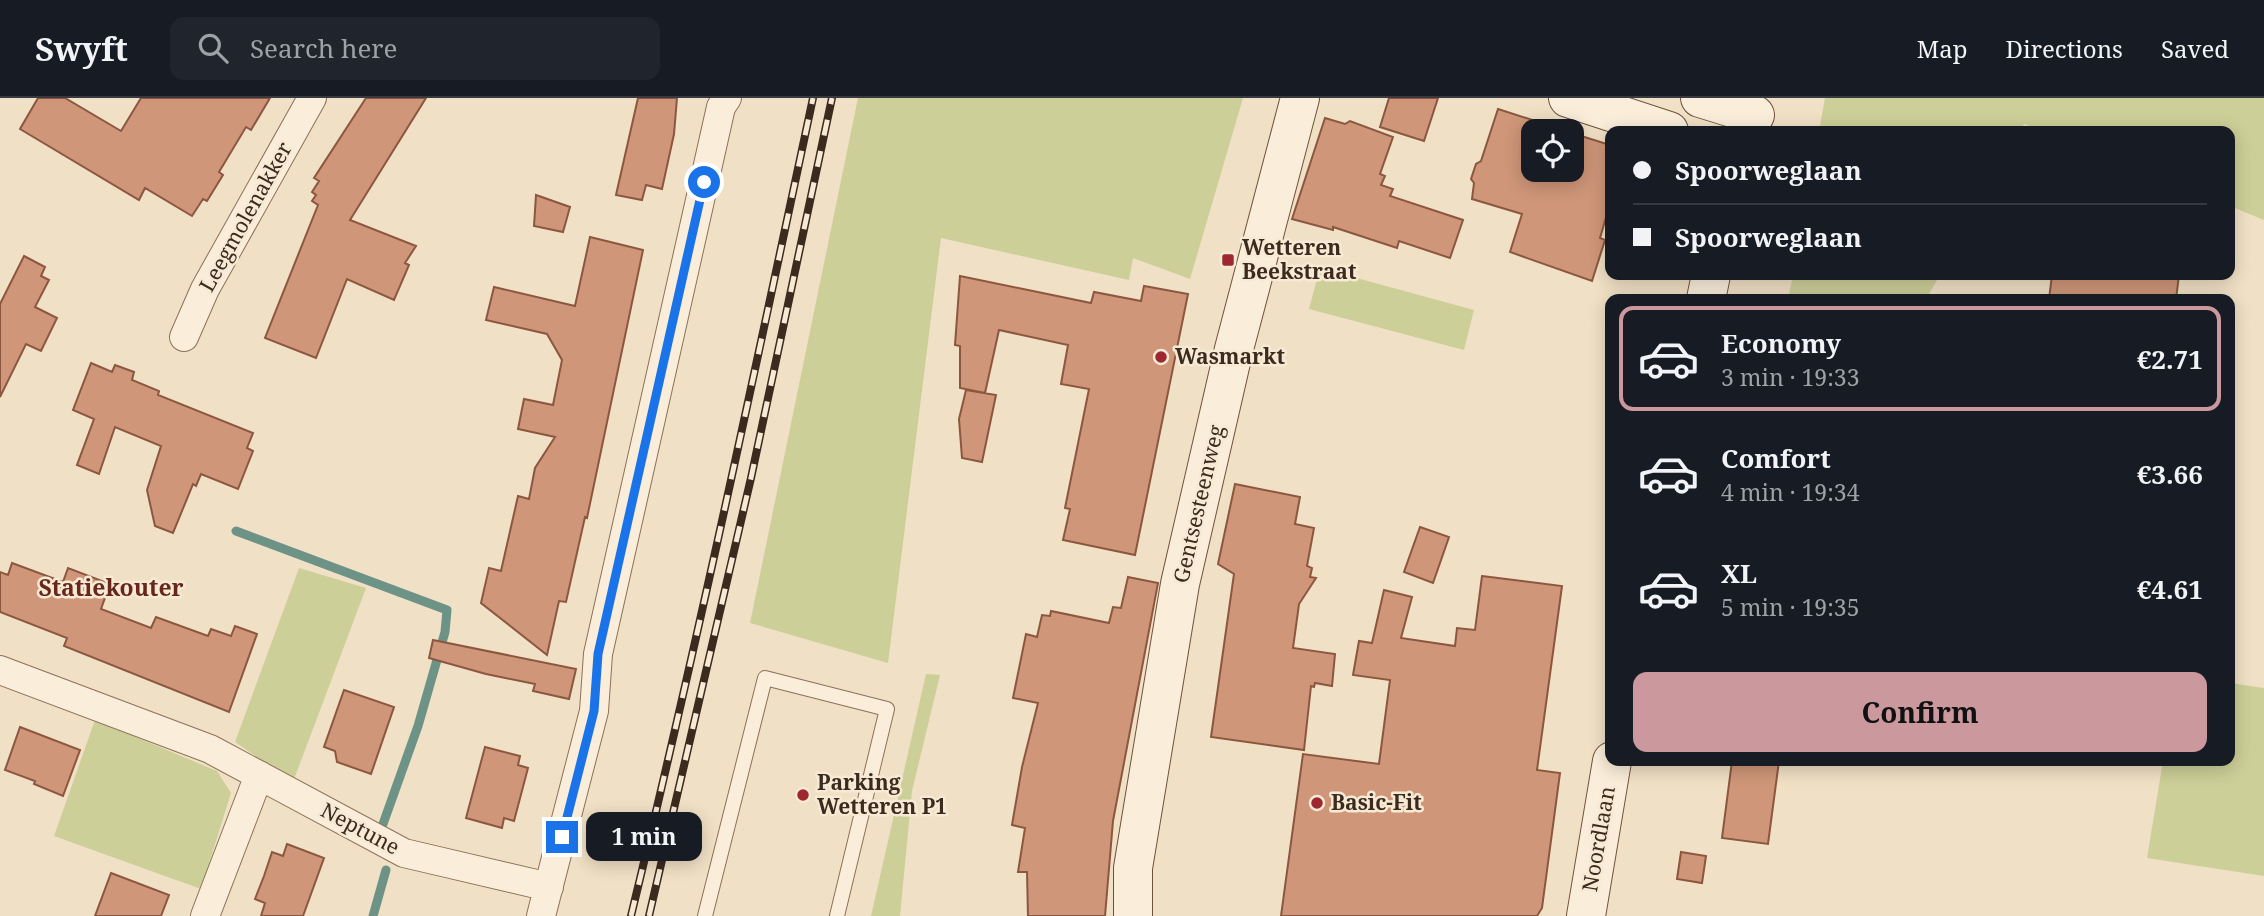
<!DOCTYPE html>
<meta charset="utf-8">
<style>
body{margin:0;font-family:"Noto Serif",serif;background:#20242c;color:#f1f3f6;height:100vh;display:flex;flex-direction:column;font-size:26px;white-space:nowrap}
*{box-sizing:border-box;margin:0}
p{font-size:23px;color:#9ea1a6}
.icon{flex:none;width:38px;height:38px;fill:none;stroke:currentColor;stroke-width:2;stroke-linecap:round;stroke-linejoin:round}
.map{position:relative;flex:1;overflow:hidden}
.sheet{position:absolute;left:1605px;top:196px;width:630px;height:472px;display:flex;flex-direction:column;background:#171b24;border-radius:14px;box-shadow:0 4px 18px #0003}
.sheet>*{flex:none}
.hud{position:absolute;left:1605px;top:28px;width:630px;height:154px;border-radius:14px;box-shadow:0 4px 18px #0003;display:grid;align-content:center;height:154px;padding:0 28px;background:#171b24}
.controls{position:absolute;left:1521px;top:21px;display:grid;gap:14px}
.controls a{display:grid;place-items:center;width:63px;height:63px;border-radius:14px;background:#171b24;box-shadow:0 4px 18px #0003;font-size:35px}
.end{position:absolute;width:32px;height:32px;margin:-16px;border:9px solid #1a73e8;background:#fff;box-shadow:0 0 0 4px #fff}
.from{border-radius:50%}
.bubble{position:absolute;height:49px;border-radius:14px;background:#171b24;box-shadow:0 4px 18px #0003;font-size:23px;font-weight:700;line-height:49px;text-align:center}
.hud b{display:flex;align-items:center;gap:24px;height:66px;font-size:26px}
.hud b+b{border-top:2px solid #363941}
.hud i{width:18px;height:18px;background:#f1f3f6}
ul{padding:12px 0 0;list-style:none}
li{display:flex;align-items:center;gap:21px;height:105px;margin:0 14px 10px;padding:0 14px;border:4px solid transparent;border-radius:14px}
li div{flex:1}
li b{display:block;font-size:26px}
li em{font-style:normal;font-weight:700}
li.active{border-color:#cb989e}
li>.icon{width:63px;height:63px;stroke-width:1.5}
.button{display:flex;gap:14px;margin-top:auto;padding:14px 28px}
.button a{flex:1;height:80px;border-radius:14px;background:#cb989e;color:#111;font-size:28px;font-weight:700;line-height:80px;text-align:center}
header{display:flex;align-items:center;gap:42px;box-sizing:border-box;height:98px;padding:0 35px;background:#171b24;border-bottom:2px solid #363941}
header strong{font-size:33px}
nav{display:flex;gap:38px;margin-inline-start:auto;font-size:24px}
.search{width:490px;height:63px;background:#20242c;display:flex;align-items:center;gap:18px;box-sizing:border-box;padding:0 24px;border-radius:14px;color:#9ea1a6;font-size:26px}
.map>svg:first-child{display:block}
.green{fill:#cdcf98}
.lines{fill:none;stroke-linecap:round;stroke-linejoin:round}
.stream{stroke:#6d9286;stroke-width:9}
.building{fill:#cf9679;stroke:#8c573f;stroke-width:2}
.lane-casing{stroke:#8c715a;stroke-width:16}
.street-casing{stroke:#8c715a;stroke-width:30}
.secondary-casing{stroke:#6e523d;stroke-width:40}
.lane{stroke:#faedd9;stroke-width:14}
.street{stroke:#faedd9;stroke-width:28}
.secondary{stroke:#faedd9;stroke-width:38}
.rail-casing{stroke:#3b2a1e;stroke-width:8}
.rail{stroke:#f7ead5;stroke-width:5;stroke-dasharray:16;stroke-linecap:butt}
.route{stroke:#1a73e8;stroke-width:9}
.poi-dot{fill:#9d2832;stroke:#f7ead5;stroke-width:2.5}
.labels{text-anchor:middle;stroke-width:5;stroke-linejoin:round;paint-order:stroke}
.street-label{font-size:21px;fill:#3b2a1e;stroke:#f7ead5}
.poi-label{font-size:21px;font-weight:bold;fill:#3b2a1e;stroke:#f7ead5;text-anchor:start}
.neighbourhood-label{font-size:23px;font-weight:bold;fill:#69261c;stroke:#f7ead5}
</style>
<header>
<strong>Swyft</strong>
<div class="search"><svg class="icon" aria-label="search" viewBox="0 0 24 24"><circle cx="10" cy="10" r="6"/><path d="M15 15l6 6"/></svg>Search here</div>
<nav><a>Map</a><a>Directions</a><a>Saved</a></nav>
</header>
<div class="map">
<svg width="2264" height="818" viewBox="0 0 2264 818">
<rect width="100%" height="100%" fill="#f0e0c5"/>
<path class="green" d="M858 0H1243L1190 181 1133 160 1129 182 941 140 888 565 750 525Z
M1825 0H2264V122L2230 108V33H2044L2024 26 2020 33H1819Z
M1320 170 1474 212 1464 252 1309 211Z
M1793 177H1940L1926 201H1788Z
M299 470 366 490 293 684 235 644Z
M926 576 940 577 912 693 900 818H871Z
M2230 585 2264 590V778L2147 760 2163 663H2230Z
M95 622 217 673 231 695 201 791 54 738Z"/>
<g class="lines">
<path class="stream" d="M236 433 447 512 445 534 418 628 383 726
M373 818 386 772"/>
</g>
<path class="building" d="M38 0H65L121 33 141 0H270L251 32 246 29 219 74 223 77 207 103 203 101 192 118 145 90 139 102 20 31Z
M366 0H426L350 122 416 148 405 165 409 167 394 202 347 181 316 260 265 240 318 107 312 103 316 97 312 94 319 83 314 80Z
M638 0H677L674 36 662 91 646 87 642 102 616 97Z
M1389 0H1438L1424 43 1380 29Z
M1498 11 1567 33H1533V72H1572V35L1610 47V106L1600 140 1605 142 1592 183 1510 154 1522 116 1472 101 1474 85 1471 81 1476 66 1481 63Z
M1325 20 1345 26 1350 23 1393 39 1380 76 1385 78 1381 87 1393 91 1390 98 1463 122 1450 160 1399 143 1397 150 1333 129V132L1292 121Z
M536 97 570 109 563 134 534 128Z
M590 139 643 152 587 420 585 419 566 504 559 503 547 557 481 505 489 470 501 473 518 398 529 401 535 370 555 339 518 331 524 301 553 307 562 262 547 236 486 222 494 189 575 208Z
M24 158 45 169 41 178 49 182 35 209 57 220 41 253 26 246 0 299V206Z
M2052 177H2179L2176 201H2049Z
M960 178 1091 205 1094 194 1141 203 1144 188 1188 196 1135 457 1063 442 1070 411 1065 410 1089 291 1061 286 1068 247 999 232 985 295 960 290V248L955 247Z
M91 265 112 274 115 267 134 274 132 282 159 293 158 297 253 335 247 350 253 353 238 391 201 376 196 388 193 386 173 435 155 428 147 392 161 348 115 329 99 376 77 367 94 321 73 312Z
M966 292 996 297 982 364 962 360 959 321Z
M1235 386 1300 399 1295 426 1314 430 1307 468 1312 470 1310 479 1316 480 1299 506 1293 550 1335 556 1332 588 1315 585 1314 589 1311 588 1304 652 1211 639 1234 476 1218 466Z
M1420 429 1449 439 1433 485 1404 474Z
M12 465 63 484 68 470 110 486 101 511 151 530 156 519 208 538 211 531 231 538 235 528 257 536 229 614 64 548 67 540 0 514V474L8 477Z
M1482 478 1562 488 1537 672 1560 675 1542 810 1537 818H1281L1303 656 1379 666 1390 582 1353 577 1359 543 1372 545 1384 492 1412 499 1401 540 1455 548 1457 530 1475 532Z
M1128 479 1158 485 1113 723 1105 818H1028L1027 774H1018L1025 730 1012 727 1022 669 1038 605 1013 600 1026 536 1037 539 1042 517 1050 518 1051 513 1109 525 1113 509 1121 510Z
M433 542 576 571 569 601 533 593 535 586 486 576 429 560Z
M344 592 394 609 371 676 337 664 335 653 324 649Z
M20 629 80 652 63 698 34 686 35 683 5 672Z
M485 649 520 658 518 667 528 670 514 723 504 720 502 730 466 720Z
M1732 663H1779L1768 746 1722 740Z
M287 746 324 760 303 818H261L265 805 255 801 264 778 272 754 283 758Z
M1681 754 1706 758 1702 785 1677 781Z
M111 775 169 797 161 818H95Z"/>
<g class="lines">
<defs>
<path id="lane" d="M705 818 765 580 887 611 837 818"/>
<path id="street" d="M184 239 205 191 312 0
M0 572 210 651 404 755 549 789
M205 818 259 677
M541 818 594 613 598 556 721 9 727 0"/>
<path id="secondary" d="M1568 0 1669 33
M1700 0 1755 17
M1706 201 1711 177
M1133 818V770L1180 486 1234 251 1300 0
M1586 818 1612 663"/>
</defs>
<use href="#lane" class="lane-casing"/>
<use href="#street" class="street-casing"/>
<use href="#secondary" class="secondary-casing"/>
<use href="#lane" class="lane"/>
<use href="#street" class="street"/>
<use href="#secondary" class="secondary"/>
<defs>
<path id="rail" d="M631 818C697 546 755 273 813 0
M649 818 751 380 832 0"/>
</defs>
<use href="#rail" class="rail-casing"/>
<use href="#rail" class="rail"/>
</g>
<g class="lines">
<path class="route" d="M562 739 594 613 598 556 704 84"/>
</g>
<g class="poi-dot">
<rect x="1221" y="155" width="14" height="14" rx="3.5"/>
<circle cx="1161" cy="259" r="7"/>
<circle cx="803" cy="697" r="7"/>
<circle cx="1317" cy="705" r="7"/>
</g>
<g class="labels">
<g class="street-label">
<text transform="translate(246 119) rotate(-61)" y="7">Leegmolenakker</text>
<text transform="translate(1199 406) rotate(-77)" y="7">Gentsesteenweg</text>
<text transform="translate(360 731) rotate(28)" y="7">Neptune</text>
<text transform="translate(1599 741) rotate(-80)" y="7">Noordlaan</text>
</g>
<g class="poi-label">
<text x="1242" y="157">Wetteren<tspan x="1242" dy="24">Beekstraat</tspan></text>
<text x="1175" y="266">Wasmarkt</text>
<text x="817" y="692">Parking<tspan x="817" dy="24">Wetteren P1</tspan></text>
<text x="1331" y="712">Basic-Fit</text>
</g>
<g class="neighbourhood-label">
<text x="111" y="498">Statiekouter</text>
</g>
</g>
</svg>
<div class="controls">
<a><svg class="icon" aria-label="locate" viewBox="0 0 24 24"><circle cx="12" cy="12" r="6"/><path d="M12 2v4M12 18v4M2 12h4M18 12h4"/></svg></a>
</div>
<i class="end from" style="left:704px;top:84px"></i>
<i class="end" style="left:562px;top:739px"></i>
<div class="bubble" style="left:586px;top:714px;width:116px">1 min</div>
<div class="hud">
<b><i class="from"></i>Spoorweglaan</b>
<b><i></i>Spoorweglaan</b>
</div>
<section class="sheet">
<ul>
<li class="active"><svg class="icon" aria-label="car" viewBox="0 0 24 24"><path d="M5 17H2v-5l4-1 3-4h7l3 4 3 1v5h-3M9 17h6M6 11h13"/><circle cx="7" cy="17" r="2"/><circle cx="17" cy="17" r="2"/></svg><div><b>Economy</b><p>3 min · 19:33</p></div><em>€2.71</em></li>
<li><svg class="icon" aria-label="car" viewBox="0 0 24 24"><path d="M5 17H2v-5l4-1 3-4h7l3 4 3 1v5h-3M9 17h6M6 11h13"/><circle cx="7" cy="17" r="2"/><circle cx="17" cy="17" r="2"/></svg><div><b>Comfort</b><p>4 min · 19:34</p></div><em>€3.66</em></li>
<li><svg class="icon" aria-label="car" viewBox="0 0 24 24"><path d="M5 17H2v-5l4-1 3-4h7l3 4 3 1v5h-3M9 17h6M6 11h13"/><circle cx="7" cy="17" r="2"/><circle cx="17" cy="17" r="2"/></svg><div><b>XL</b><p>5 min · 19:35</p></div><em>€4.61</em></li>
</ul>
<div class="button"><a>Confirm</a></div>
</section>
</div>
